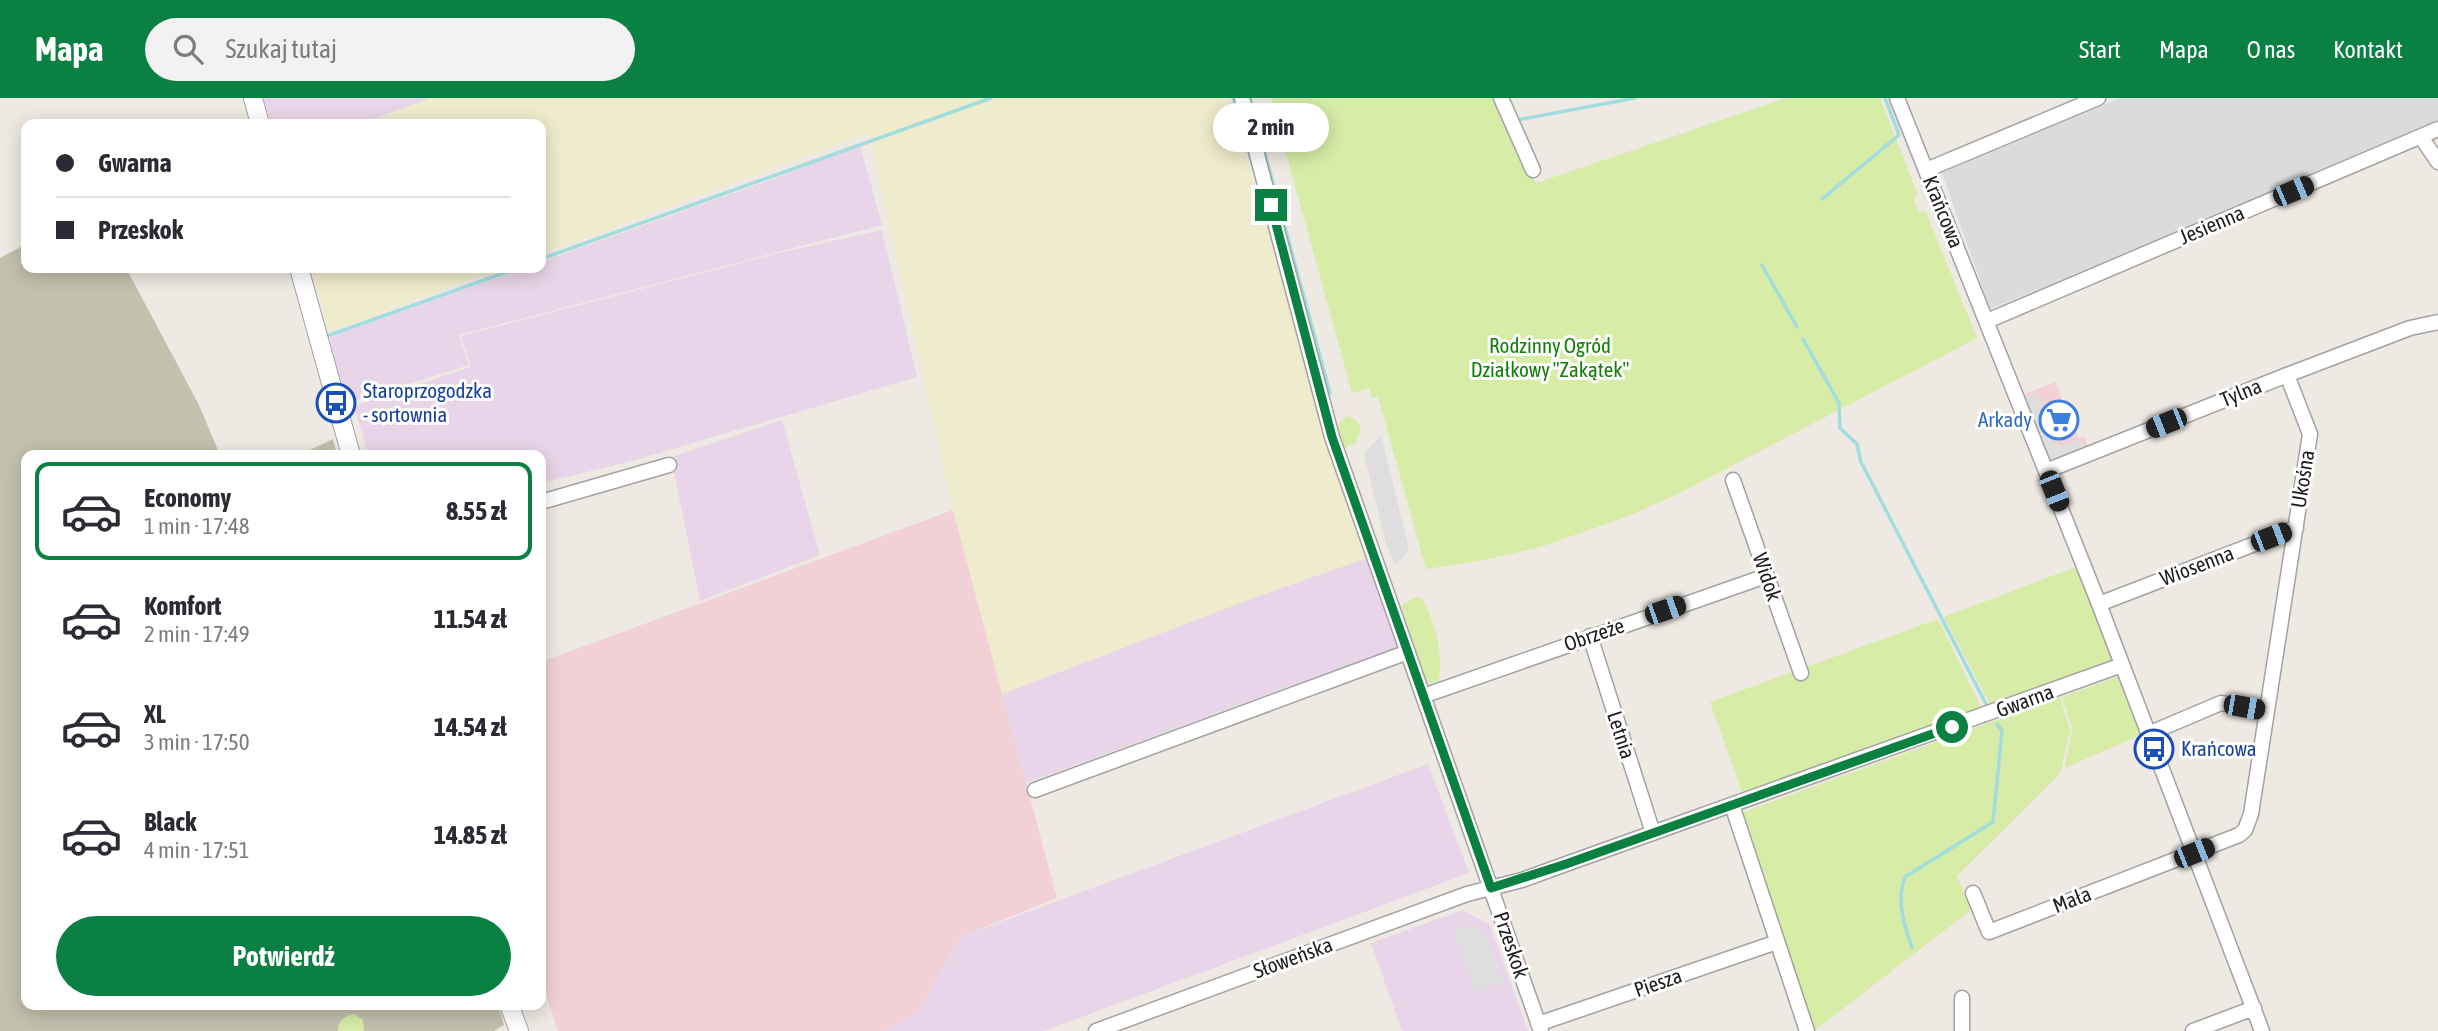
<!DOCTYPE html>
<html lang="pl">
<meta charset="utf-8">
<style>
body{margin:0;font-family:"Asap Condensed",sans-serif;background:#f2f2f3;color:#2b2b33;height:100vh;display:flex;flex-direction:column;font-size:26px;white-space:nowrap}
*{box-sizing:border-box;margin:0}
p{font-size:23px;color:#7c7c81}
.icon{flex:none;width:38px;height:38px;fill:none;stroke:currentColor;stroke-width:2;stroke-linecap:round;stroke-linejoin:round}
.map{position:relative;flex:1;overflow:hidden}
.side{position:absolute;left:21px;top:352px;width:525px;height:560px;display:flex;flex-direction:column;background:#fff;border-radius:14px;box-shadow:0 4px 18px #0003}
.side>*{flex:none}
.top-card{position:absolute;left:21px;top:21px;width:525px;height:154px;border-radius:14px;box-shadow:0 4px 18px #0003;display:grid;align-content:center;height:154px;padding:0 35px;background:#fff}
.end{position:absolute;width:32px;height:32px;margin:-16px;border:9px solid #0b8043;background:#fff;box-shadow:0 0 0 4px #fff}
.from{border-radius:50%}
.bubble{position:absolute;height:49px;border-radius:24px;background:#fff;box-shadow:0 4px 18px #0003;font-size:23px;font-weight:700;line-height:49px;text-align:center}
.car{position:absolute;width:21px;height:42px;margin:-21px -10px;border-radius:9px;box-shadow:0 0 5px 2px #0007;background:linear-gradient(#222 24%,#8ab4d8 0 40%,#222 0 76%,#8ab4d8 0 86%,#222 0)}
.top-card b{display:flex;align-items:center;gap:24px;height:66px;font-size:26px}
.top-card b+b{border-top:2px solid #e1e1e2}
.top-card i{width:18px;height:18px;background:#2b2b33}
ul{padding:12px 0 0;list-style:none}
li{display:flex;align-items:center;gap:21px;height:98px;margin:0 14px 10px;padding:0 21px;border:4px solid transparent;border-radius:14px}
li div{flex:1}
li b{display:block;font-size:26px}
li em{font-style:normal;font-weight:700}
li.active{border-color:#0b8043}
li>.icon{width:63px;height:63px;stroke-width:1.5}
.button{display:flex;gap:14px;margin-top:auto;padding:14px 35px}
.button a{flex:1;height:80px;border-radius:42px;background:#0b8043;color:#fff;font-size:28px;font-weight:700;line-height:80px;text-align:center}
header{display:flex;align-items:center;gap:42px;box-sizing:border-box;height:98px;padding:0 35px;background:#0b8043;color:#fff}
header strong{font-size:33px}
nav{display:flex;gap:38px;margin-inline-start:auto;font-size:24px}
.search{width:490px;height:63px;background:#f2f2f3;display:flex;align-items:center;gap:18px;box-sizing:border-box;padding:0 24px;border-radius:38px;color:#7c7c81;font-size:26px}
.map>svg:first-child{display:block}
.residential{fill:#dcdbdb}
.commercial{fill:#f1d1d6}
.industrial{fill:#e9d5e9}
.construction{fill:#c4c0ae}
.farmland{fill:#efebcd}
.grass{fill:#d6eca7}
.parking{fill:#dedede}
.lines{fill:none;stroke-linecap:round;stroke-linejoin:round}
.stream{stroke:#a1dddf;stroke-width:3.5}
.minor-casing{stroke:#a2a2a2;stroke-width:17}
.tertiary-casing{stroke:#a2a2a2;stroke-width:20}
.minor{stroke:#fff;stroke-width:14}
.tertiary{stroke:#fff;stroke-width:18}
.route{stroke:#0b8043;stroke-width:9}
.labels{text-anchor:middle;stroke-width:6;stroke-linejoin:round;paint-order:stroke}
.street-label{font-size:21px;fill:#1e1e1e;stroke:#fff}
.park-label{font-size:21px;fill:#138107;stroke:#fff}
.transit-label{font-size:21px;fill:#164399;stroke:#fff;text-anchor:start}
.shop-label{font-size:21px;fill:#366cbe;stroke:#fff;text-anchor:end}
</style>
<header>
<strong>Mapa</strong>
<div class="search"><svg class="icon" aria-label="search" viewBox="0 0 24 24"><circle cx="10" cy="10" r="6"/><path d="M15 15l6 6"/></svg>Szukaj tutaj</div>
<nav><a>Start</a><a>Mapa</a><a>O nas</a><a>Kontakt</a></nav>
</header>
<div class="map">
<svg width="2438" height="933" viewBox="0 0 2438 933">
<rect width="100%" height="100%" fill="#efe9e3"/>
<path class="residential" d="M2120 0H2438V24L1990 211 1942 75Z"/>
<path class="commercial" d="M2055 284 2078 340 2084 338 2090 354 2047 371 2018 299Z
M953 412 1057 800 960 839 919 913 886 933H558L541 882V564Z"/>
<path class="industrial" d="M264 0H431L359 26H271Z
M860 47 882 127 459 237 469 267 344 306 330 239 525 170H541V164L773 81Z
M882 132 917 279 632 363 541 385V357H368L354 308 471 269 461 238 779 155Z
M782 322 820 457 700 503 671 359Z
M1367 460 1398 552 1285 590 1026 685 1002 596 1253 500Z
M1428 666 1469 775 1044 933H886L919 913 960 839Z
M1463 812 1490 827 1528 933H1402L1371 845Z"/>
<path class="construction" d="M26 146V170H126L199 307 220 357H26V906H498L504 927 494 933H0V160Z
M333 341 337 357H299Z"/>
<path class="farmland" d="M431 0H1229L1278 163 1308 276 1367 460 1253 500 1002 596 953 412 869 35 541 156V26H359Z
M311 170H503L329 234Z"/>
<path class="grass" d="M1271 0H1497L1536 85 1787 0H1880L1917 95 1914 103 1918 113 1926 114 1977 240 1678 396 1626 419 1540 449 1485 462 1426 471 1378 299 1372 300 1369 290 1352 295Z
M1348 318 1354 320 1361 330 1356 345 1345 350 1337 331 1341 323Z
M2078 468 2114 568 1993 612 1944 519Z
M1416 499 1423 501C1436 528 1443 554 1439 583L1431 585 1426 582 1401 508Z
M1938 521 1984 615 1744 700 1710 604Z
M2119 578 2140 637 2065 670 2072 630 2062 599Z
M2060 599 2070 632 2060 676 1957 778 1971 812 1814 933 1741 715Z
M354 916 363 922 364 933H338C338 923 344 918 354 916Z"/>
<path class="parking" d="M2037 294 2059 349 2080 342 2086 355 2047 371 2019 301Z
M1381 337 1409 451 1396 467 1387 449 1364 356Z
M1469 828 1485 833 1504 884 1476 893 1455 834Z"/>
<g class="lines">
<path class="stream" d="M1233 0 1253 67
M1250 0 1330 295
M1517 22 1635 0
M1822 101 1899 37 1885 0
M541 161 991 0
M1762 167 1797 229
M327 238 518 170
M1803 241 1839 305 1840 330 1857 346 1861 364 1987 608
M1912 850C1904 827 1896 803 1905 779L1993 724 2002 633 1997 626"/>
<defs>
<path id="minor" d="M1242 0 1332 339 1541 933
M1501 0 1533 72
M1897 0 2099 506 2262 933
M2421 39 2438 64
M1926 72 2098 0
M1987 223 2438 31
M2046 373 2287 277 2410 230 2438 224
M1733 382 1801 575
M541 404 669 367
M2099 506 2296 430
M1590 538 1653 735
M1423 598 1766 478
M2148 636 2221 605 2267 613
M1035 692 1408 554
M1732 707 1807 933
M1973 795 1989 834 2239 737 2245 732 2251 716 2310 336 2287 277
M1962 900V933
M1538 926 1777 844
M1096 933 1467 796 1522 782 1566 766 2122 567
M2193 933 2254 910"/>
<path id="tertiary" d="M253 0 260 26
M299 170 351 357
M509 906 519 933"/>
</defs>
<use href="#minor" class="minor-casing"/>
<use href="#tertiary" class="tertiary-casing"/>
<use href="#minor" class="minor"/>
<use href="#tertiary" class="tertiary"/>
</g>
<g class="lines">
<path class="route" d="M1271 107 1332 339 1491 790 1566 766 1952 629"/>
</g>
<defs>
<symbol id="bus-ring" viewBox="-11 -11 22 22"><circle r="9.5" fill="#fff" stroke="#1a4fb4" stroke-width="1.5"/><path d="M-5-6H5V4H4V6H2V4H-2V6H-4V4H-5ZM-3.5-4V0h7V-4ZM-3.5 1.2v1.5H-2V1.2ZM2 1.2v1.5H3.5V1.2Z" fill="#1a4fb4"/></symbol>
<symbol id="supermarket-ring" viewBox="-11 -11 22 22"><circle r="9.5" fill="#fff" stroke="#3f7fe0" stroke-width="1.5"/><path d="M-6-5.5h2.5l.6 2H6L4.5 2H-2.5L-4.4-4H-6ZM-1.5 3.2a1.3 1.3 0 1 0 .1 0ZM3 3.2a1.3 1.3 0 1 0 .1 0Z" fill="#3f7fe0"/></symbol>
</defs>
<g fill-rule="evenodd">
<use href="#bus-ring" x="314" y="283" width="44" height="44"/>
<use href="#supermarket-ring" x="2037" y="300" width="44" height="44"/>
<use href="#bus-ring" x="2132" y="629" width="44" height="44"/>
</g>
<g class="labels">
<g class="street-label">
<text transform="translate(1943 114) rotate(68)" y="7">Krańcowa</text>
<text transform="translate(2212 127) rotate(-23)" y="7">Jesienna</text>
<text transform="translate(2241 295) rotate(-22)" y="7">Tylna</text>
<text transform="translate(2303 381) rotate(-81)" y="7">Ukośna</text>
<text transform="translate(2197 468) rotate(-21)" y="7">Wiosenna</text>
<text transform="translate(1767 479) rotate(71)" y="7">Widok</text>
<text transform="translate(1594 537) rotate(-19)" y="7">Obrzeże</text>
<text transform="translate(2025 603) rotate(-20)" y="7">Gwarna</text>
<text transform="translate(1621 637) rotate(72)" y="7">Letnia</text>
<text transform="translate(2072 802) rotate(-21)" y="7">Mała</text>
<text transform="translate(1511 847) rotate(71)" y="7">Przeskok</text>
<text transform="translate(1293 860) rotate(-20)" y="7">Słoweńska</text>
<text transform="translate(1658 885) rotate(-19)" y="7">Piesza</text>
</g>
<g class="park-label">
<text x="1550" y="255">Rodzinny Ogród<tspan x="1550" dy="24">Działkowy "Zakątek"</tspan></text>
</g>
<g class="transit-label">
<text x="363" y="300">Staroprzogodzka<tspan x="363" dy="24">- sortownia</tspan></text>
<text x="2181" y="658">Krańcowa</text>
</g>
<g class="shop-label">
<text x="2032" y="329">Arkady</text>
</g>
</g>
</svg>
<i class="end from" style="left:1952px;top:629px"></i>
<i class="end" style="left:1271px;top:107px"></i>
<div class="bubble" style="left:1213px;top:5px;width:116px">2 min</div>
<i class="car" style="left:2293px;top:93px;rotate:67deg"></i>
<i class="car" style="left:2166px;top:325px;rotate:248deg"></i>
<i class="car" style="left:2054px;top:393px;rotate:158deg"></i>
<i class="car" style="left:2271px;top:439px;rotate:69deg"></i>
<i class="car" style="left:1665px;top:512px;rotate:71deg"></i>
<i class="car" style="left:2244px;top:609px;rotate:100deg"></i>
<i class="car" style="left:2194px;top:755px;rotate:68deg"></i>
<div class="top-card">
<b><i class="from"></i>Gwarna</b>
<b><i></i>Przeskok</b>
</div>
<section class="side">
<ul>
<li class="active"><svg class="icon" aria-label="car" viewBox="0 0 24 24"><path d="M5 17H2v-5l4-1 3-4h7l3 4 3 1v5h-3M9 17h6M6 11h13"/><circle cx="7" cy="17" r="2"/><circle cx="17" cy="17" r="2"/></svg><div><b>Economy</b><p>1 min · 17:48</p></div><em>8.55 zł</em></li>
<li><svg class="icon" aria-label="car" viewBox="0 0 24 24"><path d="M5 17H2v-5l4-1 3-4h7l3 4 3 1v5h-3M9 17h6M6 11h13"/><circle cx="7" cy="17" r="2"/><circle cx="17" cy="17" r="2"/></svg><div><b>Komfort</b><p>2 min · 17:49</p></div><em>11.54 zł</em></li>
<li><svg class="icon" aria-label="car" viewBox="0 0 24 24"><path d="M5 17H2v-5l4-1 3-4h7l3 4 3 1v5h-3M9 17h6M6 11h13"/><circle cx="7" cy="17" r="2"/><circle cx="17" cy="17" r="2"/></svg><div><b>XL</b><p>3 min · 17:50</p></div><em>14.54 zł</em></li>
<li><svg class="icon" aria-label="car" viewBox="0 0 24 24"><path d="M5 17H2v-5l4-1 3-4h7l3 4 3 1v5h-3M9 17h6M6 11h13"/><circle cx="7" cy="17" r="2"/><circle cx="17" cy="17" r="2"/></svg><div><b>Black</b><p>4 min · 17:51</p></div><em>14.85 zł</em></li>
</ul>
<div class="button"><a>Potwierdź</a></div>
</section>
</div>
